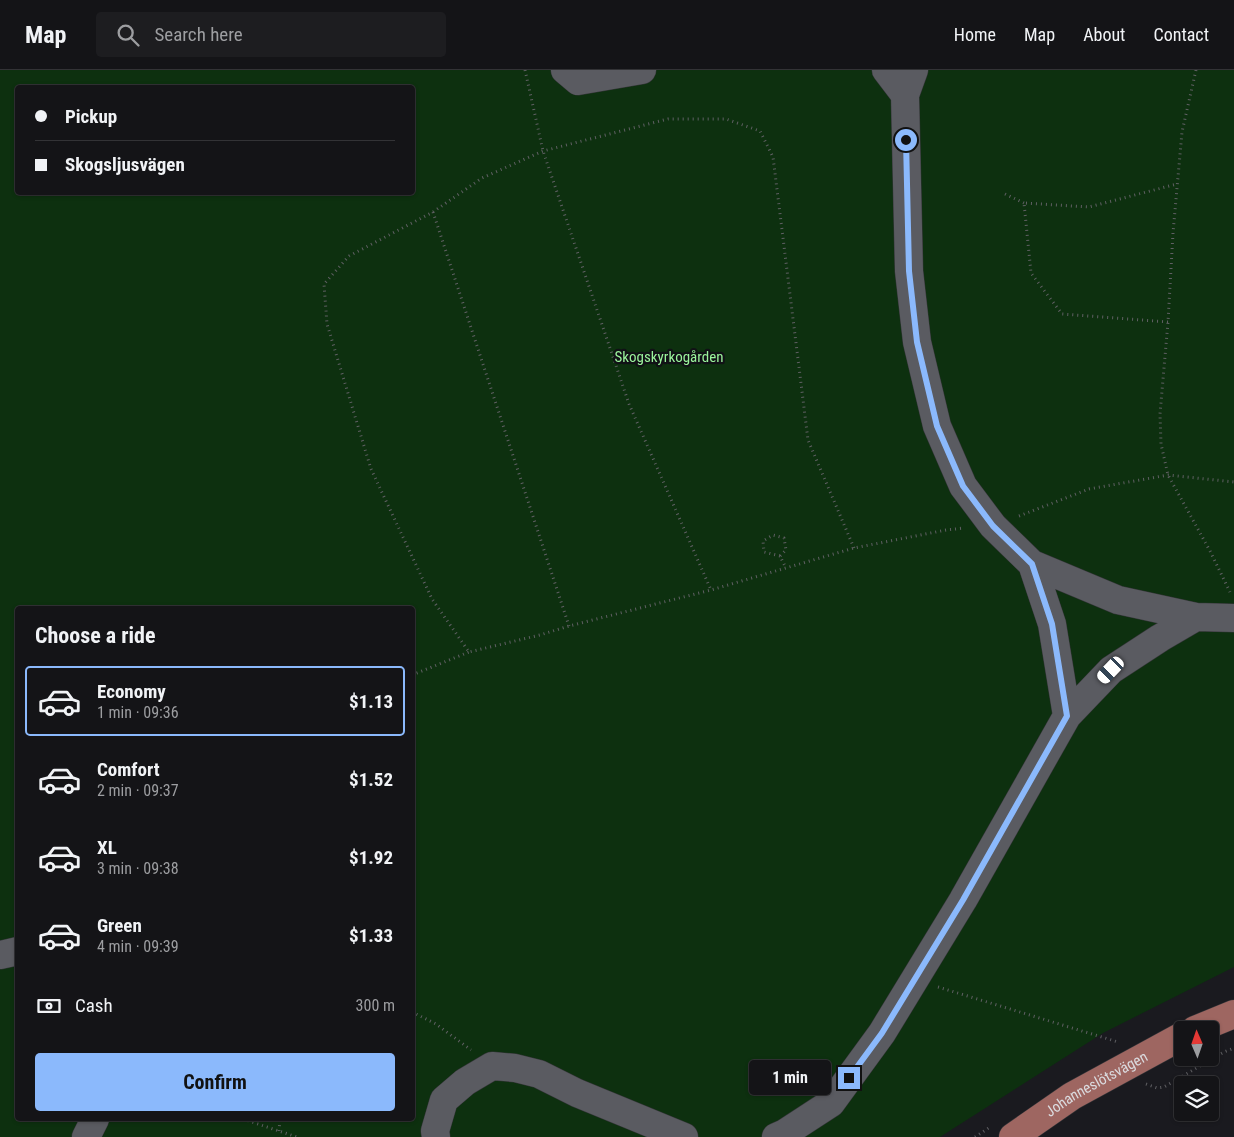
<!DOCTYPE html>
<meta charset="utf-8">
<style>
body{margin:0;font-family:"Roboto Condensed",sans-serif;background:#1d1d20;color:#f1f3f6;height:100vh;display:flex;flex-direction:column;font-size:19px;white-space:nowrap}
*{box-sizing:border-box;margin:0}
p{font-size:16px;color:#9d9ea1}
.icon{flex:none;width:28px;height:28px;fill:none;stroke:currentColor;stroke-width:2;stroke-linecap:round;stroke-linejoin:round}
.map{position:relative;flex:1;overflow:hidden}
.sheet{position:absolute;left:15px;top:536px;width:400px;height:515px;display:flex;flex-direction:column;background:#141417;border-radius:5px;box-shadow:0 1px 4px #0004,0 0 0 1px #333336}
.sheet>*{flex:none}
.guide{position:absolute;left:15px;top:15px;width:400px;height:110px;border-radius:5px;box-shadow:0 1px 4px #0004,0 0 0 1px #333336;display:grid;align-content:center;height:110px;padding:0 20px;background:#141417}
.needle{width:32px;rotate:358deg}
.buttons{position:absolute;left:1174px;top:951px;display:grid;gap:10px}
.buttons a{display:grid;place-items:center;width:45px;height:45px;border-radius:5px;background:#141417;box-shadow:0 1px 4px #0004,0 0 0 1px #333336;font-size:25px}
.end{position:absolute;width:22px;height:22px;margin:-11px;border:6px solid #8bb9fc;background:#111;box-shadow:0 0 0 2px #111}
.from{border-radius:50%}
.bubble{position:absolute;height:35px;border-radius:5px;background:#141417;box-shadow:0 1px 4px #0004,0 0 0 1px #333336;font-size:16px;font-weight:700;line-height:35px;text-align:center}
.car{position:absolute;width:15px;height:30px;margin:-15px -8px;border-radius:6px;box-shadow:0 0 4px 1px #0007;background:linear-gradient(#fff 24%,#345 0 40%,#fff 0 76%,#345 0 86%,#fff 0)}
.guide b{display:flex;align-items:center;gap:18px;height:48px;font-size:19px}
.guide b+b{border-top:1px solid #333336}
.guide i{width:12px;height:12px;background:#f1f3f6}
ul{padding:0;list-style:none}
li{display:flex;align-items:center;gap:15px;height:70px;margin:0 10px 8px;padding:0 10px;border:2px solid transparent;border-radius:5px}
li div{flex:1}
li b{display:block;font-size:19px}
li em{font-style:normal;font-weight:700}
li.current{border-color:#8bb9fc}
li>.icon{width:45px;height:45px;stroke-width:1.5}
h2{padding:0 20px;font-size:22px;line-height:60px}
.pay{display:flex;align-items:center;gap:12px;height:55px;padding:0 20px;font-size:19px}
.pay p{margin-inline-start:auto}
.cta{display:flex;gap:10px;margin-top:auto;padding:10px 20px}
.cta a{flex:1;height:58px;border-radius:5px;background:#8bb9fc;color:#111;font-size:20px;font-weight:700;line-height:58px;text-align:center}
header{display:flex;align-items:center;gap:30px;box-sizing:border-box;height:70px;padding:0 25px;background:#141417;border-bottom:1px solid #333336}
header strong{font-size:24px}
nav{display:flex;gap:28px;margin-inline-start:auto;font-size:18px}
.search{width:350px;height:45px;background:#1d1d20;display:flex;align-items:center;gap:12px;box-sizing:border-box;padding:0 18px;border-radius:5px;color:#9d9ea1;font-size:19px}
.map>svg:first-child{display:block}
.green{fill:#0d300f;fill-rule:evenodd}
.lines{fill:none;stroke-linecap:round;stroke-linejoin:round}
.minor-casing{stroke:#343538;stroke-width:29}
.major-casing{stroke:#343538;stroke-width:29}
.path{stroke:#606064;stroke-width:3;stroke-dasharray:1 4;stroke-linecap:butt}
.minor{stroke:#5a5b61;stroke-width:28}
.major{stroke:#9e6661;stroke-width:28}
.route{stroke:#8bb9fc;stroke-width:6}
.labels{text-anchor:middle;stroke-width:4.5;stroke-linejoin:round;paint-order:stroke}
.park-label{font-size:15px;fill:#9bf49c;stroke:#111116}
.street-label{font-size:15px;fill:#dbdbdf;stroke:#111116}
</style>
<header>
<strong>Map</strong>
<div class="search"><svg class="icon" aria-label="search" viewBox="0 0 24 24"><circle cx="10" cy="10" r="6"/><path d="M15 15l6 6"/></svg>Search here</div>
<nav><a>Home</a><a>Map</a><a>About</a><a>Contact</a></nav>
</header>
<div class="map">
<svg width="1234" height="1067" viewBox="0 0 1234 1067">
<rect width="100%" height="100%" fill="#1a1a1f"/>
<path class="green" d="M0 0H1234V897L1103 963 940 1067H0ZM18 18H412V122H18ZM18 539H412V1049H18Z"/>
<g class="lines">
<defs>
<path id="minor" d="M565 0 578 11 642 0
M886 0 905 25
M914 0 905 25 909 201 917 272 937 356 963 416 993 456 1032 494 1052 554 1067 646
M1032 494 1118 530 1196 547
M0 885 18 881
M86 1067 95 1049
M436 1067 435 1061 444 1030 465 1012 492 996 515 998 539 1004 577 1023 684 1067
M776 1067 785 1063 831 1033 882 963 963 830 1067 646 1111 600 1160 568 1196 547 1234 548"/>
<g id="major">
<path d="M1195 960 1234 944"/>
<path id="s1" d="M1013 1067 1072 1026 1182 966"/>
</g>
</defs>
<use href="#minor" class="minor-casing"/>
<use href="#major" class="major-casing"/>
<path class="path" d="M525 0 543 81 629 334 711 520
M1196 0 1182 62 1173 163 1168 252 1160 344 1161 374 1168 405 1210 481 1230 522
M1005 124 1024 133
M433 142 569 556
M1168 252 1062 244 1031 203 1024 133 1089 137 1177 114
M1019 446 1089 419 1168 405 1234 412
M854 478 808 370 773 87 760 61 726 49H668L543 81 482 108 433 142 349 186 324 214 327 254 371 399 432 529 469 582 540 565 569 556 711 520 854 478 946 460 964 458
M780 486 764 482 763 471 773 465 784 468 786 480 780 486 786 498
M412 605 469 582
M938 917 1118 972
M412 942 436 954 471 980
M1146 1014 1157 1018 1164 1017 1224 982 1234 978
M243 1049 297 1067
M279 1061 280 1049
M975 1067 990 1057"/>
<use href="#minor" class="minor"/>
<use href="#major" class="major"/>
</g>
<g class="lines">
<path class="route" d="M849 1008 882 963 963 830 1067 646 1052 554 1032 494 993 456 963 416 937 356 917 272 909 201 906 70"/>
</g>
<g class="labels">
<g class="park-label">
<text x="669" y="292">Skogskyrkogården</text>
</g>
<g class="street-label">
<text dy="5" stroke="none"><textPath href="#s1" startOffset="99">Johanneslötsvägen</textPath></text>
</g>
</g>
</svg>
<div class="buttons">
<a><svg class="needle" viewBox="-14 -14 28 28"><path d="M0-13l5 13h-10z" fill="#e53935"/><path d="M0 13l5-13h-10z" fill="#9d9ea1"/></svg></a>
<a><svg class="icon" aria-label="layers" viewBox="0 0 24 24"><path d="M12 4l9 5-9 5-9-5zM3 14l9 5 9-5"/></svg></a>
</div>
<i class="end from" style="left:906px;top:70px"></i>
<i class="end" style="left:849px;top:1008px"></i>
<div class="bubble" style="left:749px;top:990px;width:82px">1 min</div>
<i class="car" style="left:1111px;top:600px;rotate:224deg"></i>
<div class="guide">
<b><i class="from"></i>Pickup</b>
<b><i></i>Skogsljusvägen</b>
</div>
<section class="sheet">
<h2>Choose a ride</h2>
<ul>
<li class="current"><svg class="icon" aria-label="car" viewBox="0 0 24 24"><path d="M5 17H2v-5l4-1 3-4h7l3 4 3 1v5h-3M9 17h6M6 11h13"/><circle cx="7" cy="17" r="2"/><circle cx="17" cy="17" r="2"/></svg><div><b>Economy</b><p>1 min · 09:36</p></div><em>$1.13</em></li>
<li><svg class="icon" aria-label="car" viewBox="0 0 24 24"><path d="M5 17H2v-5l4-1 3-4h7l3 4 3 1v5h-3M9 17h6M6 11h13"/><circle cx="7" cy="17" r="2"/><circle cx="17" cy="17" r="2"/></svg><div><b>Comfort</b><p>2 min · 09:37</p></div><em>$1.52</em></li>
<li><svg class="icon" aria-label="car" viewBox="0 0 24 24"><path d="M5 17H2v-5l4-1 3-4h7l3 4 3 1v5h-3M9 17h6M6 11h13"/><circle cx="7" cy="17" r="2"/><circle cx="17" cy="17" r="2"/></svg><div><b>XL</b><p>3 min · 09:38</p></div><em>$1.92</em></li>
<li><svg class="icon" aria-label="car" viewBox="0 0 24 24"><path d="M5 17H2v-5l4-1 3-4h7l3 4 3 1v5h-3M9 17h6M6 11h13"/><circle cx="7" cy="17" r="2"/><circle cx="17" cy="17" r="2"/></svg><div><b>Green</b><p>4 min · 09:39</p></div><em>$1.33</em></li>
</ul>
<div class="pay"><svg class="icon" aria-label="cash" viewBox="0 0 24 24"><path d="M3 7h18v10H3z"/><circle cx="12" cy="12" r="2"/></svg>Cash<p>300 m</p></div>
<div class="cta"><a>Confirm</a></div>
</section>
</div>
